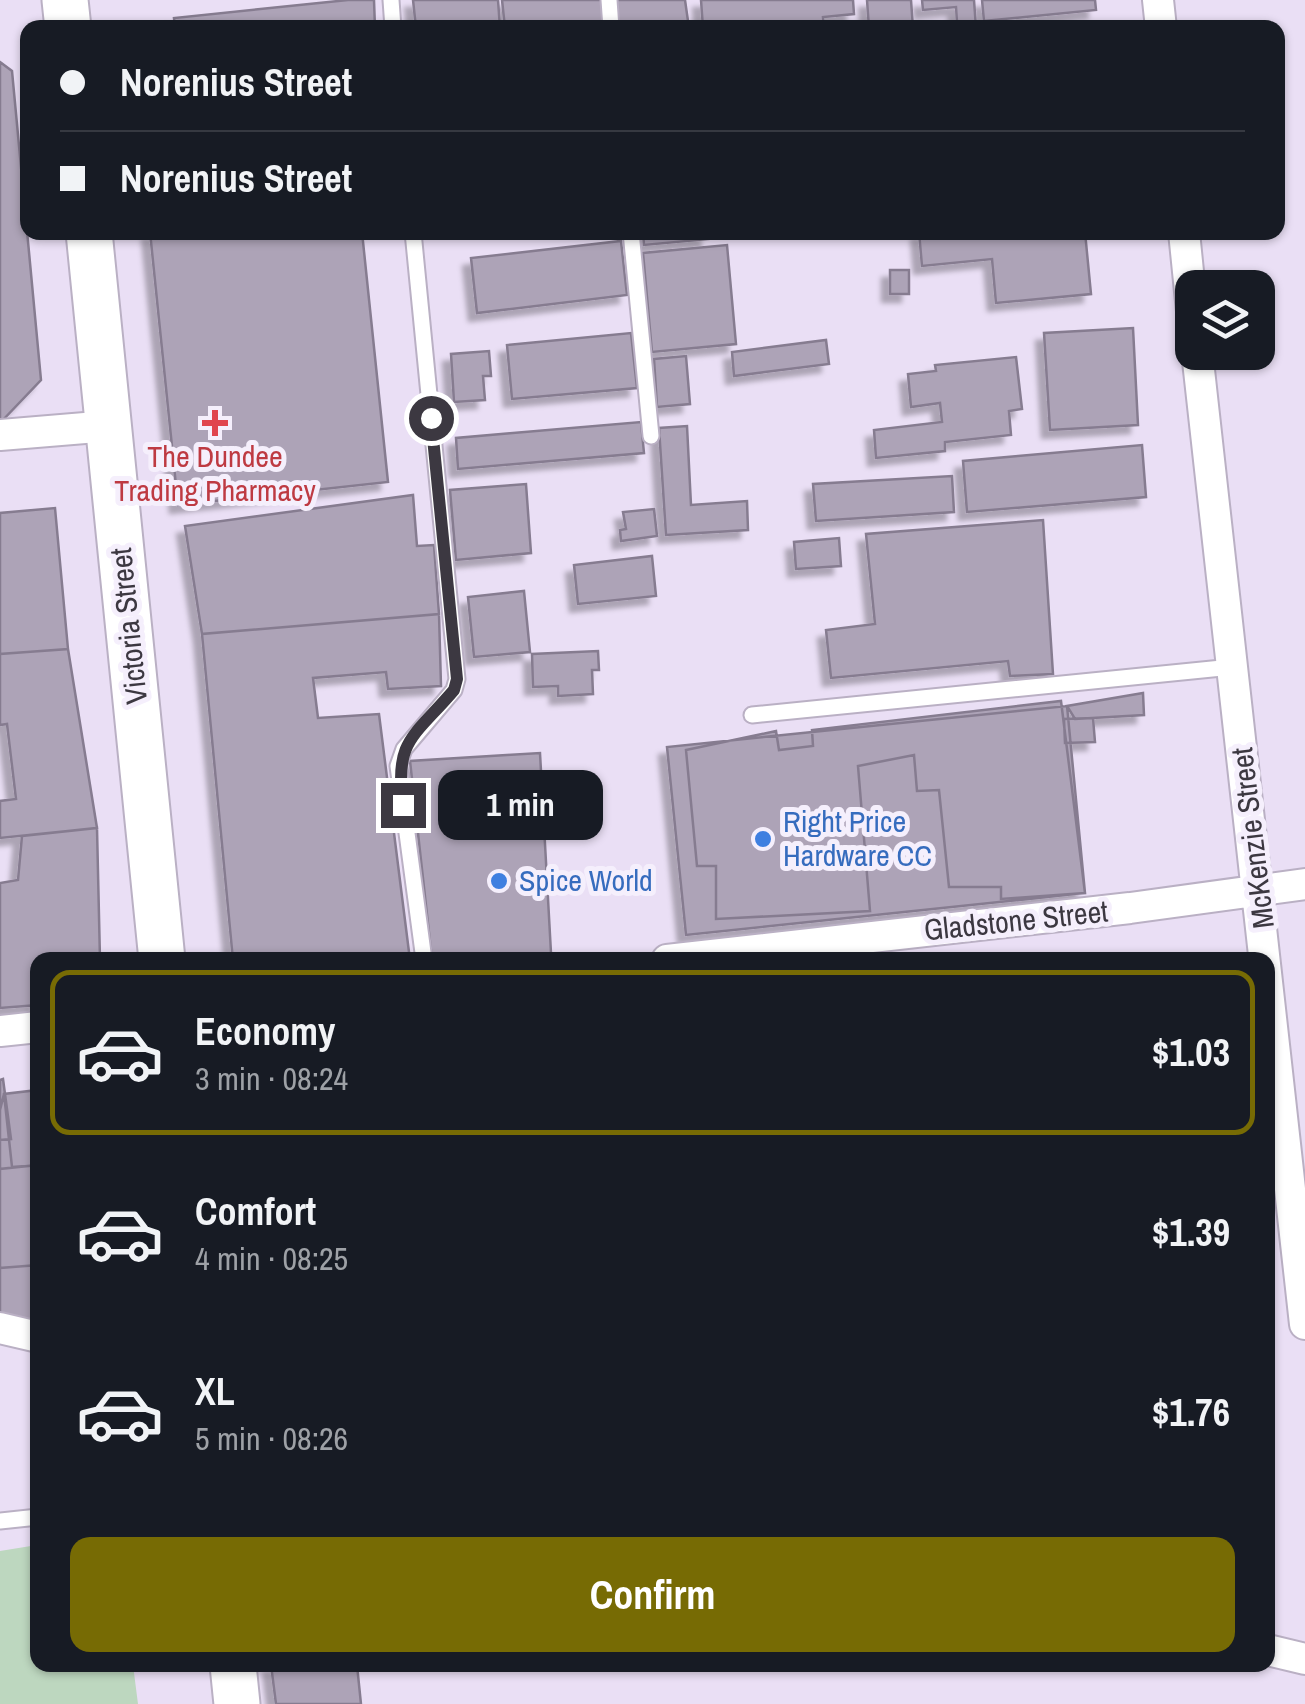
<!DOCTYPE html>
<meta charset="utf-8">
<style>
body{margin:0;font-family:"Archivo Narrow",sans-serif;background:#20242c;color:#f1f3f6;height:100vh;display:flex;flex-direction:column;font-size:38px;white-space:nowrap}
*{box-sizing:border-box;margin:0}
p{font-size:32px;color:#9ea1a6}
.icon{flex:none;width:55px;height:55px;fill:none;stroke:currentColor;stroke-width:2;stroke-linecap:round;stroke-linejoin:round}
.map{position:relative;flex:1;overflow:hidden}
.details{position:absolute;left:30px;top:952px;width:1245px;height:720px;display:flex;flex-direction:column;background:#171b24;border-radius:20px;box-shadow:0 2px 8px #0004}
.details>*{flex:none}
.hud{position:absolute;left:20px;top:20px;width:1265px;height:220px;border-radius:20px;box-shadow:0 2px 8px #0004;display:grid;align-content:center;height:220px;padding:0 40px;background:#171b24}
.buttons{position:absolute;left:1175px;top:270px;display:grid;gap:20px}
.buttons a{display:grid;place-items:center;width:100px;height:100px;border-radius:20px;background:#171b24;box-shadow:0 2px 8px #0004;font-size:50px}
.end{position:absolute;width:45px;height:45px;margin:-22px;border:12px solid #3c3841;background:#fff;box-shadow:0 0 0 5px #fff}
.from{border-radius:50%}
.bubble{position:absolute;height:70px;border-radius:20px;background:#171b24;box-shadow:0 2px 8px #0004;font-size:32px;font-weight:800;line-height:70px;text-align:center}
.hud b{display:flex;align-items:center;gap:35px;height:95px;font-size:38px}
.hud b+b{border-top:2px solid #363941}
.hud i{width:25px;height:25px;background:#f1f3f6}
ul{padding:18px 0 0;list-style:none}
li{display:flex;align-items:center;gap:30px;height:165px;margin:0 20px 15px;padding:0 20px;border:5px solid transparent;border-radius:20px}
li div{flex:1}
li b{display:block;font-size:38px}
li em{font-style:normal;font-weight:800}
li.current{border-color:#776b04}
li>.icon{width:90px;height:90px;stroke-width:1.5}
.cta{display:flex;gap:20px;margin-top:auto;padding:20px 40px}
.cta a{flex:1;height:115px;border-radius:20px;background:#776b04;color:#fff;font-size:40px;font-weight:800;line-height:115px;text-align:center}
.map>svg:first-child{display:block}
.green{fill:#bdd7bf}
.building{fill:#ada3b7;stroke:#867c90;stroke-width:2.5;filter:url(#shadow)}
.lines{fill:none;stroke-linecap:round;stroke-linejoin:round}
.lane-casing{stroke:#bab0c4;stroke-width:19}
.street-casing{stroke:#bab0c4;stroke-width:34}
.primary-casing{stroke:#bab0c4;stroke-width:49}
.lane{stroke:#fff;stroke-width:15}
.street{stroke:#fff;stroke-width:30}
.primary{stroke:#fff;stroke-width:45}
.route{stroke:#3c3841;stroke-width:12}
.health-dot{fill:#e0444e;stroke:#f5effc;stroke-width:4}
.shop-dot{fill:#3f7fe0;stroke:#f5effc;stroke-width:4}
.labels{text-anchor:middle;stroke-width:10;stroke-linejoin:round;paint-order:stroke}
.health-label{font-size:30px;fill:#be3a42;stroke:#f5effc}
.street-label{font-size:30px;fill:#3c3841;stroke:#f5effc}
.shop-label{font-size:30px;fill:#366cbe;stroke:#f5effc;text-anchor:start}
</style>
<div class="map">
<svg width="1305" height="1704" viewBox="0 0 1305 1704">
<defs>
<filter id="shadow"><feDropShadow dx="-8" dy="8" stdDeviation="2.5" flood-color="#0004"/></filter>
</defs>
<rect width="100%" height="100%" fill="#eadff5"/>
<path class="green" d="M37 1545 38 1665H133L138 1704H0V1551Z"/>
<path class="building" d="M348 0H374L375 28H175L174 18Z
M413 0H498L500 28H416Z
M502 0H602L605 28H505Z
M616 0H685L688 21 619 28Z
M701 0H853L854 14 823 17 824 28H703Z
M867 0H911L913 28H869Z
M922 0H974L976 28H948V23L957 22 956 7 923 10Z
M982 0H1095L1096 10 984 21Z
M0 62 12 71 41 380 0 423Z
M150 232H362L388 482 178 505Z
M643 232H708L709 239 644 245Z
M919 232H1085L1091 294 996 303 992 259 922 266Z
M621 241 627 295 477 313 471 258Z
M727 245 736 344 652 352 643 253Z
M890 270H909V294H890Z
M1133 328 1138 425 1050 430 1044 333Z
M631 333 637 388 512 399 507 345Z
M826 340 829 364 734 376 732 352Z
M489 351 491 376H483L485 400 454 402 451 354Z
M686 356 690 404 657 407 654 359Z
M1016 357 1022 409 1009 411 1011 435 945 442V451L876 458 874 430 942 422 940 403 911 407 908 374 936 371 935 365Z
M641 422 644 453 458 469 456 438Z
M687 426 691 505 747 501 748 530 666 535 659 428Z
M1142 445 1146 497 967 512 963 461Z
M952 476 954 512 816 521 813 484Z
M526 484 531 553 456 560 450 490Z
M413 495 417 546 434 545 439 614 202 634 185 526Z
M55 508 68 649 0 654V513Z
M654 509 657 536 621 541 620 530 626 529 623 512Z
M1043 520 1053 674 1010 676 1008 661 831 678 826 630 875 624 866 534Z
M839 538 841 566 796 569 794 542Z
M652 556 656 596 578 604 574 565Z
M524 591 530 652 474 657 468 597Z
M439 614 441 686 388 689 386 672 313 678 318 718 379 714 410 960H233L202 634Z
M68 649 97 828 0 838V801L16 799 7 724 0 725V654Z
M598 651 599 670H592L593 694 558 696V686L533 687 532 654Z
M1143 693 1144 715 1075 719 1067 706Z
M1061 701 1085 893 1001 899V887H949L939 790 917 791 914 755 858 766 870 911 716 919V866H697L686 750 776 731 779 750 813 746 812 730Z
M1067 706 1085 893 686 935 667 747Z
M1093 718 1095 742 1065 743 1064 719Z
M540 753 551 953 432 960 410 761Z
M97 828 100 960H38V1005L0 1008V883L18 880 22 836Z
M3 1079 11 1139 0 1140V1080Z
M38 1090V1165L12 1167 4 1094Z
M38 1090V1326L0 1315V1110L4 1094Z
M38 1165V1265L0 1268V1169Z
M38 1265V1328L0 1318V1268Z
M271 1665H357L361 1704H276Z"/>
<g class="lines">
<defs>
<path id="lane" d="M391 0 393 28
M609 0 611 28
M413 232 457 679 454 690 404 749 398 766 424 960
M631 232 651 436
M752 715 1232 667
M0 1521 38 1517"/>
<path id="street" d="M1158 0 1161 28
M1184 232 1192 311
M1197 352 1305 1324
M0 435 109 426
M667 960 1130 908 1305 884
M0 1031 38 1027
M0 1328 38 1337
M1268 1650 1305 1659"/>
<path id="primary" d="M65 0 68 28
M89 232 162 960
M233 1665 237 1704"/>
</defs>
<use href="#lane" class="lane-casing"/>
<use href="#street" class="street-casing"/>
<use href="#primary" class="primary-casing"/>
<use href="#lane" class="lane"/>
<use href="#street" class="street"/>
<use href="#primary" class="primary"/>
</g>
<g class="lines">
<path class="route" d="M403 805C394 740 414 737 454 690L457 679 431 418"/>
</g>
<path class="health-dot" d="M210 408h10v10h10v10h-10v10h-10v-10h-10v-10h10z"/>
<g class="shop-dot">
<circle cx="763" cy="839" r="10"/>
<circle cx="499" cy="881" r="10"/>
</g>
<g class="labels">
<g class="health-label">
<text x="215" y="467">The Dundee<tspan x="215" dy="34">Trading Pharmacy</tspan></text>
</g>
<g class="street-label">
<text transform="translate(129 626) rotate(-96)" y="10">Victoria Street</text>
<text transform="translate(1253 838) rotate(-97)" y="10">McKenzie Street</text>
<text transform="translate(1016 921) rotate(-6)" y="10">Gladstone Street</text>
</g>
<g class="shop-label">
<text x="783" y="832">Right Price<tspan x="783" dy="34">Hardware CC</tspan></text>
<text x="519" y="891">Spice World</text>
</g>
</g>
</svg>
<div class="buttons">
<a><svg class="icon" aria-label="layers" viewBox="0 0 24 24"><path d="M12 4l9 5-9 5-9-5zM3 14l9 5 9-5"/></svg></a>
</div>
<i class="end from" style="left:431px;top:418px"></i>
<i class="end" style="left:403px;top:805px"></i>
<div class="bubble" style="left:438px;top:770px;width:165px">1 min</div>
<div class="hud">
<b><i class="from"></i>Norenius Street</b>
<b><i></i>Norenius Street</b>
</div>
<section class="details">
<ul>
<li class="current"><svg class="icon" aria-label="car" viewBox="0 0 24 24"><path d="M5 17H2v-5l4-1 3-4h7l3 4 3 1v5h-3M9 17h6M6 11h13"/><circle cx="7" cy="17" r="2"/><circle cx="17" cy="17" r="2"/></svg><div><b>Economy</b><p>3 min · 08:24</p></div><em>$1.03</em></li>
<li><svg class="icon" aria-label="car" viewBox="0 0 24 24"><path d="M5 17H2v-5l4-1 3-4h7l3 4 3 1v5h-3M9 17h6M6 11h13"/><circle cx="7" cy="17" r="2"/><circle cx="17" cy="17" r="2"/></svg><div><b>Comfort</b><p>4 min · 08:25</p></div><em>$1.39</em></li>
<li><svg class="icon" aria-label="car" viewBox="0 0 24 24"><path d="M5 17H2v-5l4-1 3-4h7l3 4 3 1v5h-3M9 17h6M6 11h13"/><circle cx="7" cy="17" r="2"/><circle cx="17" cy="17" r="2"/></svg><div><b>XL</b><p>5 min · 08:26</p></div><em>$1.76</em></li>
</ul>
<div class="cta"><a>Confirm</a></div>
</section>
</div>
